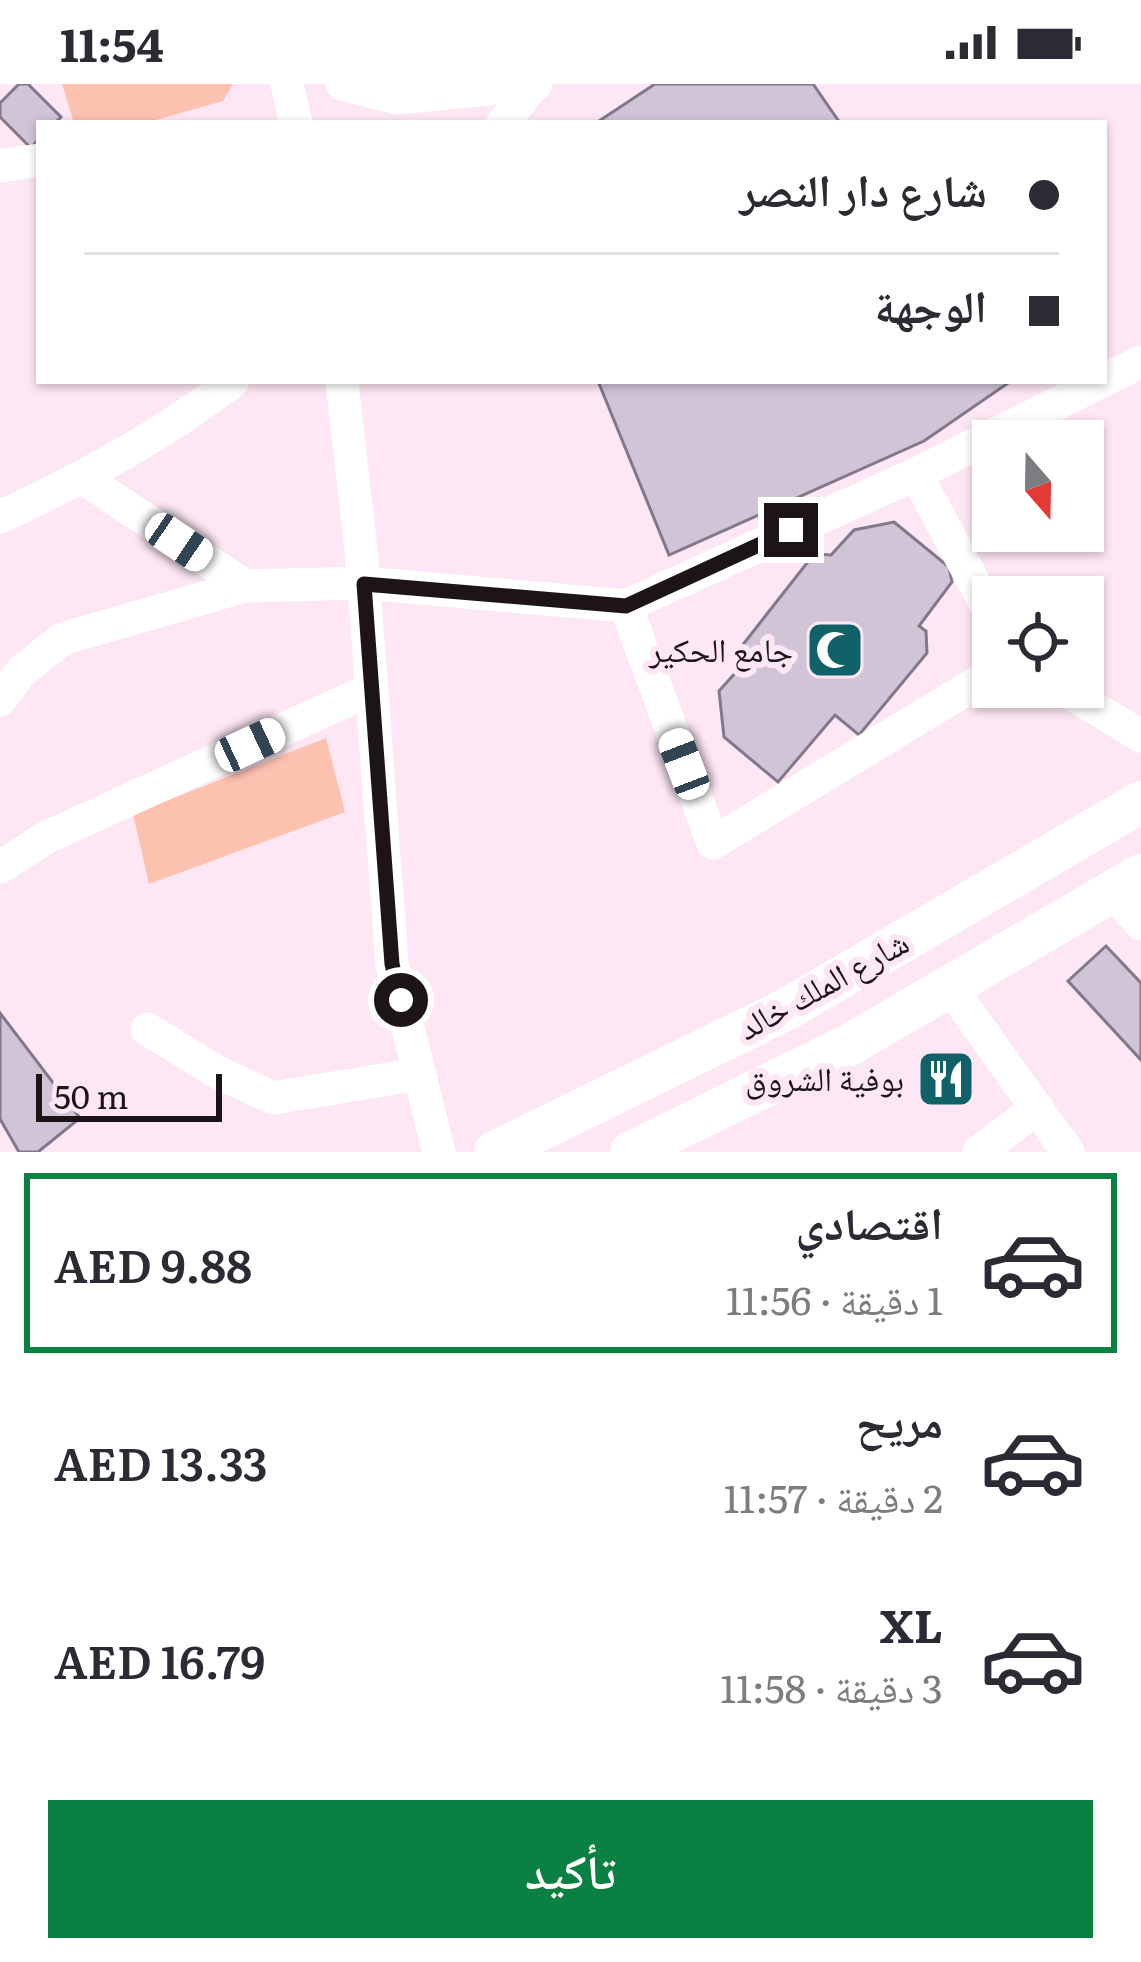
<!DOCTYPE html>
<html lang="ar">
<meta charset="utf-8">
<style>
body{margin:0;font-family:Literata,"Noto Naskh Arabic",serif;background:#f2f2f3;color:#2b2b33;direction:rtl;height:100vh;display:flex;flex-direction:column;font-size:45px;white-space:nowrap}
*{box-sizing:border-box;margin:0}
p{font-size:39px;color:#7c7c81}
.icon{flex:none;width:66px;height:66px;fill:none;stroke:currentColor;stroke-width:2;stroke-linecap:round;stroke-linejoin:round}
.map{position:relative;height:1068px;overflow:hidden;direction:ltr}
.panel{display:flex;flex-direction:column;background:#fff;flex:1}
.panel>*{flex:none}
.banner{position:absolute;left:36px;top:36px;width:1071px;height:264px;border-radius:0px;box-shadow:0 3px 9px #0004;direction:rtl;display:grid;align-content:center;height:264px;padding:0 48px;background:#fff}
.needle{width:78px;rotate:160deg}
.controls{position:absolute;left:972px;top:336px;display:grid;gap:24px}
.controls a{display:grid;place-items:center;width:132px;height:132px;border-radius:0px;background:#fff;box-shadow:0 3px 9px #0004;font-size:60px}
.scale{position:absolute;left:36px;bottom:30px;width:186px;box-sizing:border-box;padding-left:12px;border:6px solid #1c1419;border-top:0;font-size:33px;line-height:42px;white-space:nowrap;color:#1c1419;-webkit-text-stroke:9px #fde7f4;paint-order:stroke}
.end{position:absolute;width:54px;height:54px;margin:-27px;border:15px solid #1c1419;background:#fff;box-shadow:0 0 0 6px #fff}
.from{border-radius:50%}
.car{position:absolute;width:36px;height:72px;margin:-36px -18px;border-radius:15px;box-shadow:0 0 9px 3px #0007;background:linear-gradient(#fff 24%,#345 0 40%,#fff 0 76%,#345 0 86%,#fff 0)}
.banner b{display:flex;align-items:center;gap:42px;height:114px;font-size:45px}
.banner b+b{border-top:3px solid #e1e1e2}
.banner i{width:30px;height:30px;background:#2b2b33}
ul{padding:21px 0 0;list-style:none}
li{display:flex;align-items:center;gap:36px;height:180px;margin:0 24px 18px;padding:0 24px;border:6px solid transparent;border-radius:0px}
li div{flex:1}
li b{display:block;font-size:45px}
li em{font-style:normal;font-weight:600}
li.active{border-color:#0b8043}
li>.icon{width:108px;height:108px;stroke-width:1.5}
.action{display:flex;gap:24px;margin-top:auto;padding:24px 48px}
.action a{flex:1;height:138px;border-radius:0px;background:#0b8043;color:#fff;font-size:48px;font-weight:600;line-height:138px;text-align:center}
.status{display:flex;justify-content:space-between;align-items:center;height:84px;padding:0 60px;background:#fff;direction:ltr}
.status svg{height:33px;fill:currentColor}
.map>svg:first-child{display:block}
.green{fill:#fdc1b0}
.building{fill:#d1c4d7;stroke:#837889;stroke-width:3}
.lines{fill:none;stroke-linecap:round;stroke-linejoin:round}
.minor{stroke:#fff;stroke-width:33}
.major{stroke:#fff;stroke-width:42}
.route{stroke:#1c1419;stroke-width:15}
.labels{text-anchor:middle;stroke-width:12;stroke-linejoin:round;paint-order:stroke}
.poi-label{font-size:33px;fill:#1c1419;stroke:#fde7f4;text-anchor:end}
.street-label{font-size:33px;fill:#1c1419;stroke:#fde7f4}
</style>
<div class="status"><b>11:54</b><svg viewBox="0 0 49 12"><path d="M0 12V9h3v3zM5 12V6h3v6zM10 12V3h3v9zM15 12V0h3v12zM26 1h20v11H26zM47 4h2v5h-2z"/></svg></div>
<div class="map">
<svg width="1141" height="1068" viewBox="0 0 1141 1068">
<rect width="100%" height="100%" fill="#fde7f4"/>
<path class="green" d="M62 0H233L223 17 145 39H74Z
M326 654 345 728 149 800 133 730Z"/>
<path class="building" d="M19 0H28L61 33 55 39H39V55L31 64 0 33V19Z
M655 0H813L840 39H596Z
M598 297H1011L924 357 669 471Z
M894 438 949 483 952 498 919 542 926 547 927 569 859 651 835 631 778 698 724 653 719 607 745 578 741 563 814 470 831 471 854 446Z
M1106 862 1141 899V976L1068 897Z
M0 929 80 1034 38 1068H19L0 1035Z"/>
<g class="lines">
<path class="minor" d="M287 0 296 39
M342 0 398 14 536 0
M503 39 532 2
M0 82 39 76
M1104 296 1141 278
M342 297 362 475 392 880 439 1068
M916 390 1102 297
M82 393 245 502 364 499 626 522
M0 433C82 395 162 352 233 297
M993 534 916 390 626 522 713 759 993 589
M1060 603 1141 652
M0 616 22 587 62 555 245 502
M0 783 47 753 372 605
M1112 808 1141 840
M950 903 1068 1068
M147 945 217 988 273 1014 419 990
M979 1068 1037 1024"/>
<path class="major" d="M495 1068 787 925 1141 718
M631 1068 849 961 1141 791"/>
</g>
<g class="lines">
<path class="route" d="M401 916 392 880 364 500 626 522 791 446"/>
</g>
<defs>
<symbol id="mosque-square" viewBox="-11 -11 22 22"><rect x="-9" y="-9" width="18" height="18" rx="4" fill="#116168" stroke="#fde7f4"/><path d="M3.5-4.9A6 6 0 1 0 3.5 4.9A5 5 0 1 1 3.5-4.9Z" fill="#fff"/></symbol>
<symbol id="restaurant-square" viewBox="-11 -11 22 22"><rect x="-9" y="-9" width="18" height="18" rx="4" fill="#116168" stroke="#fde7f4"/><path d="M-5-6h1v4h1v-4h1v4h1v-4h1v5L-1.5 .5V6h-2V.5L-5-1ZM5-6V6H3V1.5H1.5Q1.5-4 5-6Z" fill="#fff"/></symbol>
</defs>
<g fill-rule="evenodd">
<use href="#mosque-square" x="802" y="533" width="66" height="66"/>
<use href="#restaurant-square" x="913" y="962" width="66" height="66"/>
</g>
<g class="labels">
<g class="poi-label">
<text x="793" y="578">جامع الحكير</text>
<text x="904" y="1007">بوفية الشروق</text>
</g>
<g class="street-label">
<text transform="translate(823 901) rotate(-29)" y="12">شارع الملك خالد</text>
</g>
</g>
</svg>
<div class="controls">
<a><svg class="needle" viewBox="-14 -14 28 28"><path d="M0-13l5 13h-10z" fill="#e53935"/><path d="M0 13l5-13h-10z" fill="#7c7c81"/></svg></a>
<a><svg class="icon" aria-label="locate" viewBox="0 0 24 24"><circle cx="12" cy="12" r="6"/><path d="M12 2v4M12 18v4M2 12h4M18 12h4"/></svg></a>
</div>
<div class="scale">50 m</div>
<i class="end from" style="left:401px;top:916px"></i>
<i class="end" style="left:791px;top:446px"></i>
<i class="car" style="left:179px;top:458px;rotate:124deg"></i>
<i class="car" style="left:250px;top:661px;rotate:65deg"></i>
<i class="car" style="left:684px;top:680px;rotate:339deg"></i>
<div class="banner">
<b><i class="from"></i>شارع دار النصر</b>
<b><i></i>الوجهة</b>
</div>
</div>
<section class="panel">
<ul>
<li class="active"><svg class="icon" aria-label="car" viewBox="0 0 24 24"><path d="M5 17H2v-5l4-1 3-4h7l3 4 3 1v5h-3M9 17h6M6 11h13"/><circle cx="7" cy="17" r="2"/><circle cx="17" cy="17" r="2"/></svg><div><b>اقتصادي</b><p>1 دقيقة · 11:56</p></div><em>AED 9.88</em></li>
<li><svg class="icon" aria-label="car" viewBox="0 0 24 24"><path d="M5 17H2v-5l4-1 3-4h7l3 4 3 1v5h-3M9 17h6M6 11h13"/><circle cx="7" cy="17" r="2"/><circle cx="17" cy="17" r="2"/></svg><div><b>مريح</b><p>2 دقيقة · 11:57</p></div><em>AED 13.33</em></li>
<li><svg class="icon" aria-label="car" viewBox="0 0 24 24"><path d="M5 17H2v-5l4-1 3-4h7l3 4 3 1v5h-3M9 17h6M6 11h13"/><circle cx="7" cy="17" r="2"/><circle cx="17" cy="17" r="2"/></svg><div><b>XL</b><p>3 دقيقة · 11:58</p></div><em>AED 16.79</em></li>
</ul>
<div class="action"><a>تأكيد</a></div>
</section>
